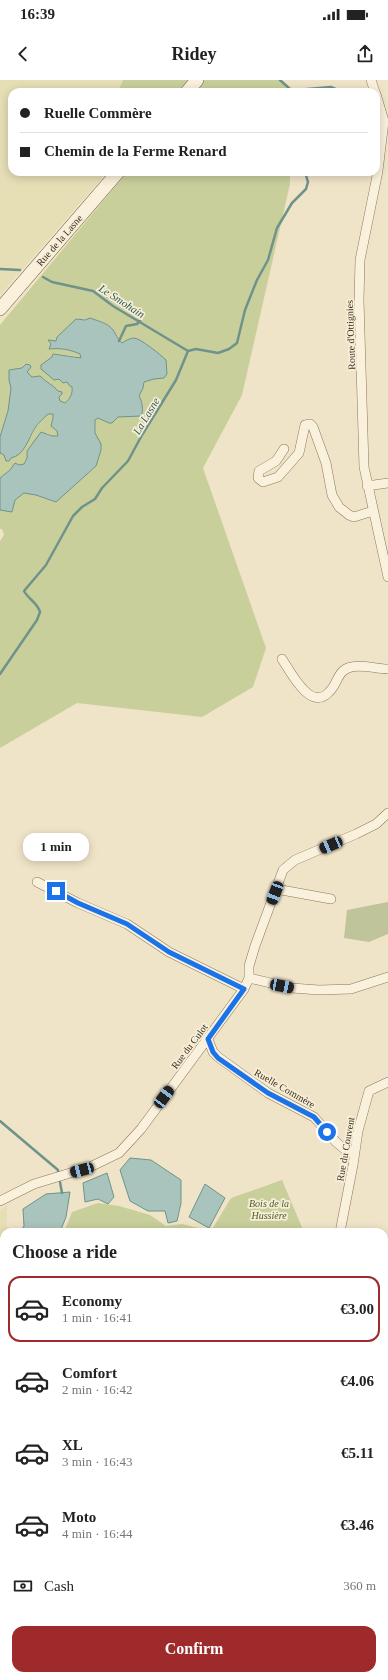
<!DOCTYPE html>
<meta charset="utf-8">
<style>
body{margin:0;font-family:Georgia,serif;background:#f6f6f6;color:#222;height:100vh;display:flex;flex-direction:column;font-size:15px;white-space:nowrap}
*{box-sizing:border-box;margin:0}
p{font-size:13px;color:#767676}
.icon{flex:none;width:22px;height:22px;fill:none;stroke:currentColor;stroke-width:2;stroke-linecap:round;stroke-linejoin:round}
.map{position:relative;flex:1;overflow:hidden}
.panel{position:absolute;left:0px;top:1148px;width:388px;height:452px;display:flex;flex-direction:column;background:#fff;border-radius:12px 12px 0 0;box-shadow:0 2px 10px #0003}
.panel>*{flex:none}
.hud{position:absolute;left:8px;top:8px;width:372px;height:88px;border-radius:12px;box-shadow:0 2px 10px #0003;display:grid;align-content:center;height:88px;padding:0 12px;background:#fff}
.end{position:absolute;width:18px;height:18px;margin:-9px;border:5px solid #1a73e8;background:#fff;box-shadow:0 0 0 2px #fff}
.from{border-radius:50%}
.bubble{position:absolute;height:28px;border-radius:12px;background:#fff;box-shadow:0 2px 10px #0003;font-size:13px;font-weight:800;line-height:28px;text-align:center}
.car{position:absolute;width:12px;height:24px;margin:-12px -6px;border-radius:5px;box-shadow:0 0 3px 1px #0007;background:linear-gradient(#222 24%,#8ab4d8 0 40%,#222 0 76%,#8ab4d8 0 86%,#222 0)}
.hud b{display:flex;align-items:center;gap:14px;height:38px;font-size:15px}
.hud b+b{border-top:1px solid #e0e0e0}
.hud i{width:10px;height:10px;background:#222}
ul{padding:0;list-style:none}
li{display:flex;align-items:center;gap:12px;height:66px;margin:0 8px 6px;padding:0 4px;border:2px solid transparent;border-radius:12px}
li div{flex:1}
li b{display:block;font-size:15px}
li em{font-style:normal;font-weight:800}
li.current{border-color:#9e2a2b}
li>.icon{width:36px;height:36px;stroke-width:1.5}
h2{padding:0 12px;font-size:18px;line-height:48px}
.pay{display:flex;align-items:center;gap:10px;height:44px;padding:0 12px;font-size:15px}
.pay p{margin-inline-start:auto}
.primary-button{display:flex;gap:8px;margin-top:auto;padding:8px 12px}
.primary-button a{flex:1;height:46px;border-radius:12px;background:#9e2a2b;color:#fff;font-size:16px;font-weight:800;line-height:46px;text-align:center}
.status{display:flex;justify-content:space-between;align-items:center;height:28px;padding:0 20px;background:#fff;direction:ltr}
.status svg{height:11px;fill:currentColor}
header{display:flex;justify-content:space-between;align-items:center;height:52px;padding:0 12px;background:#fff;font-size:18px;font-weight:800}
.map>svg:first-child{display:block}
.farmland{fill:#e6deb5}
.green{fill:#c9cf9b}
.cemetery{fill:#bfc49a}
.water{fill:#a9c4bc;stroke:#6f938a}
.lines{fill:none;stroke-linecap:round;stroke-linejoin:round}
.stream{stroke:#6f938a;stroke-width:2.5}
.street-casing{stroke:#8d765c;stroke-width:10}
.secondary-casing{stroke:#6f573f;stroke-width:14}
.street{stroke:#faf1dc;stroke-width:9}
.secondary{stroke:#faf1dc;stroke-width:13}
.route{stroke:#1a73e8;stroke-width:5}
.labels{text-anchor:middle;stroke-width:3.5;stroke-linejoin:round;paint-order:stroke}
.street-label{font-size:10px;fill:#3d2e20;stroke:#f7eed8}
.park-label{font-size:10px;font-style:italic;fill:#4d5a26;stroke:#f7eed8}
.water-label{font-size:11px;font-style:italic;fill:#2f5d5a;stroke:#f7eed8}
</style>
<div class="status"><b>16:39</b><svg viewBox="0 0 49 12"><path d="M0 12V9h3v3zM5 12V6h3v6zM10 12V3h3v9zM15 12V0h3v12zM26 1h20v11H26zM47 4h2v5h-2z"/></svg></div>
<header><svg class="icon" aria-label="back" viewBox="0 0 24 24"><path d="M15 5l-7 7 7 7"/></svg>Ridey<svg class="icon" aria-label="share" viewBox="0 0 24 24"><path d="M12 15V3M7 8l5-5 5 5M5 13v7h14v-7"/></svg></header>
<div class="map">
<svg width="388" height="1600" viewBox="0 0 388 1600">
<rect width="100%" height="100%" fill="#f0e4c8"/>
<path class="farmland" d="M0 0H123L118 12H12V92H107L0 215Z
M7 1125V1152H4V1596H128L127 1600H0V1130Z"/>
<path class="green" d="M123 0H189L178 12H118Z
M204 0H280L290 9V12H194Z
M127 92H290V104L242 315 203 388 266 568 253 607 202 637 77 623 0 668V461L4 455 2 449H0V430L12 431 15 420 24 413 36 415 56 422 96 386 95 340 98 338 112 343 118 337 141 336C144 331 142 321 139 316L143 308 144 302 154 299 159 274 140 260 122 263C117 259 116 254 113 250 109 244 96 238 89 239 84 239 81 240 76 239L57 257 56 261H49V262L51 264 50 269C60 267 70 269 80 274L81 278 79 279 75 276 54 274 53 277 41 285C46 289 52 295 58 299 61 301 65 301 67 302 77 307 71 318 65 323L60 321 58 311 40 296 32 297 27 292 26 284 22 288 10 290C8 297 11 302 11 309 11 325 5 341 0 357V245Z
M48 334H53V337L51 346 57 351 58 356H52L47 353 27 371V378L24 384 19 385 15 383 10 390 0 398V373L11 378 25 368 36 347Z
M282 1100 304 1152H64L72 1132 98 1123 119 1126 150 1135 166 1146 182 1144 211 1151 231 1118Z
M388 1352V1474L384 1477V1353Z
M384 1541 388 1550V1600H133L135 1596H384Z"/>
<path class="cemetery" d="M388 822V854L369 862 344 858 347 830Z"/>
<path class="water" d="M90 238C98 241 108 243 113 250 116 254 117 259 122 263 125 261 130 258 134 258 140 258 161 275 166 280L167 294 164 298 154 299 144 302 143 308 139 316C142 321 144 331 141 336L118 337 112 343H109L98 338 95 340V353L101 364V370L96 386 56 422 36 415 24 413 15 420 12 432 0 430V398L10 390 15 383 19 385 24 384 27 378V371L41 352 52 356H58L57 351 51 346 53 338V334H48C44 338 38 343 35 348 28 359 25 375 11 378L9 381H6L4 375 0 373V357L8 331 11 308 9 300V290L22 288 26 284 30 285 31 287 27 292 32 297 40 296C46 302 53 305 58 311L62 312V314L59 317 60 321 65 323C70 319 73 313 72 307L70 306 67 302 63 303 59 299 54 300 41 289V285L52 277 53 274 81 278 80 274C69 269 60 268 49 269L51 264 48 260 56 261 57 257 76 239 85 240Z
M130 1078 151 1080 181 1100V1123L177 1141 168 1143 165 1131H148L130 1121 120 1090Z
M107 1093 114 1117 108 1124 98 1119 85 1122 83 1103Z
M205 1104 225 1118 209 1148 189 1137Z
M70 1112 66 1137 60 1152H20L24 1146 23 1129 46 1114Z"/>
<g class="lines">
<path class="stream" d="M280 0 290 9 296 10 331 7 342 12
M0 189 20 190
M43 197 52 202 93 211 113 226 188 271
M119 261 126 246 137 244 140 241
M0 594 37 540 40 532C37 522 29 520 24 511L46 485 73 436 82 427 95 419 102 408 128 381 142 355 176 300 188 271 196 269 218 273 229 269 237 263 245 230 257 200 268 180 277 148 292 123 306 109 308 102 305 92
M0 1041 58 1090V1092
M60 1102 62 1113"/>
<defs>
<path id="street" d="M371 0 375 12
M376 14 384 41 378 91 360 180 359 220 364 387 388 497
M284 369 276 381 259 391 258 398 263 402 278 397 299 373 305 345 310 344 313 347 326 383 332 415 339 427 349 435 354 437 373 431
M367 406 388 403
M282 579C291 593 311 632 329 612 338 604 337 590 351 587 362 584 377 589 388 589
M37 802 78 823 127 844 169 872 244 909
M276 809 331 819
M249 898 292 908 319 910 351 909 388 897
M208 959 213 972 218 977 268 1013 314 1037 336 1062 348 1072 354 1074
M0 1121 34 1104 90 1087 119 1073 141 1049 244 909 249 898V886L255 866 283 790 295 780 356 754 376 744 388 733
M340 1152 353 1085 358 1051 369 1011 388 1002"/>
<path id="secondary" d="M187 12 197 0
M0 229 118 92"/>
</defs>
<use href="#street" class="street-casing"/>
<use href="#secondary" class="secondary-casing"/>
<use href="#street" class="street"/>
<use href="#secondary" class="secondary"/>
</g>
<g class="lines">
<path class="route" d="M56 811 78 823 127 844 169 872 244 909 208 959 213 972 218 978 268 1013 314 1037 327 1052"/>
</g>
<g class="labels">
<g class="street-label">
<text transform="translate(59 160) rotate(-49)" y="4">Rue de la Lasne</text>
<text transform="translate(350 255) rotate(-92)" y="4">Route d'Ottignies</text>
<text transform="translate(189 966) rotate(-53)" y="4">Rue du Culot</text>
<text transform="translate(285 1008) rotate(30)" y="4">Ruelle Commère</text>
<text transform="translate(345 1069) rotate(-80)" y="4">Rue du Couvent</text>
</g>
<g class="park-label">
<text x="269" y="1127">Bois de la<tspan x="269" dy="12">Hussière</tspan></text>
</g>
<g class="water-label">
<text transform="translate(122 221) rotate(33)" y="4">Le Smohain</text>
<text transform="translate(146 336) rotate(-59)" y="4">La Lasne</text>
</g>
</g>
</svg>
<i class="end from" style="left:327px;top:1052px"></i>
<i class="end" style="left:56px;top:811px"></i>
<div class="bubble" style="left:23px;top:753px;width:66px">1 min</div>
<i class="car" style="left:331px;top:765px;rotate:247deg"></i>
<i class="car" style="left:275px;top:813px;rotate:201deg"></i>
<i class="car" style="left:282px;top:906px;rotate:101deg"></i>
<i class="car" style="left:164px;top:1017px;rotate:37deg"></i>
<i class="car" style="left:82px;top:1090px;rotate:255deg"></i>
<div class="hud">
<b><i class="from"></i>Ruelle Commère</b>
<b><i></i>Chemin de la Ferme Renard</b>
</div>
<section class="panel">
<h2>Choose a ride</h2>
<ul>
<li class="current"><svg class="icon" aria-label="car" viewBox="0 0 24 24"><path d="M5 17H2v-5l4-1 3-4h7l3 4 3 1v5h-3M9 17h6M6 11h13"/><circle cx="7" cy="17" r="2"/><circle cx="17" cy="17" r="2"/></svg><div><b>Economy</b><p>1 min · 16:41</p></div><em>€3.00</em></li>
<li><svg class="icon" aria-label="car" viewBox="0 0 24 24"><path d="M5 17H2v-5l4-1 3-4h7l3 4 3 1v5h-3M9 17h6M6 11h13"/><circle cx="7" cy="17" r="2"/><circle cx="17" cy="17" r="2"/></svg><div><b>Comfort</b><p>2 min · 16:42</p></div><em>€4.06</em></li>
<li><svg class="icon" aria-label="car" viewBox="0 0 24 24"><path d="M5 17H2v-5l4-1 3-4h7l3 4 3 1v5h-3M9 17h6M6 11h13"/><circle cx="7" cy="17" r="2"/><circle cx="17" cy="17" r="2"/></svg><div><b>XL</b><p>3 min · 16:43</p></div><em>€5.11</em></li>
<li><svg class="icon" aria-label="car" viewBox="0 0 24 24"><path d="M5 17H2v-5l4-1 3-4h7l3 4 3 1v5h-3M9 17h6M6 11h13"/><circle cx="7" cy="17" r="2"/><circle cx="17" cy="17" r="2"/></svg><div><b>Moto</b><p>4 min · 16:44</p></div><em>€3.46</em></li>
</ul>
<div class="pay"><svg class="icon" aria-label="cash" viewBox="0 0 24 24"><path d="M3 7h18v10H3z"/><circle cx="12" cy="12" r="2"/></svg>Cash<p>360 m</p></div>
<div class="primary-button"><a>Confirm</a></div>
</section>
</div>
